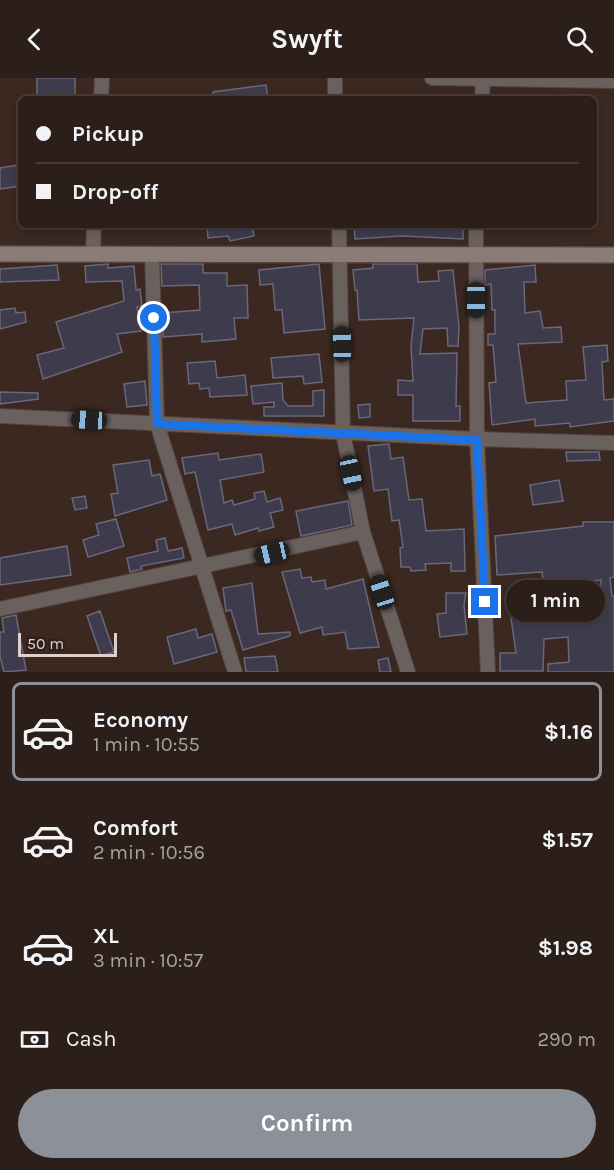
<!DOCTYPE html>
<meta charset="utf-8">
<style>
body{margin:0;font-family:Karla,sans-serif;background:#342722;color:#f1f3f6;height:100vh;display:flex;flex-direction:column;font-size:22px;white-space:nowrap}
*{box-sizing:border-box;margin:0}
p{font-size:20px;color:#a6a2a2}
.icon{flex:none;width:33px;height:33px;fill:none;stroke:currentColor;stroke-width:2;stroke-linecap:round;stroke-linejoin:round}
.map{position:relative;height:594px;overflow:hidden}
.sheet{display:flex;flex-direction:column;background:#2c1e19;flex:1}
.sheet>*{flex:none}
.banner{position:absolute;left:18px;top:18px;width:579px;height:132px;border-radius:9px;box-shadow:0 3px 9px #0003,0 0 0 2px #483c38;display:grid;align-content:center;height:132px;padding:0 18px;background:#2c1e19}
.scale{position:absolute;left:18px;bottom:15px;width:99px;box-sizing:border-box;padding-left:6px;border:3px solid #ddd0cb;border-top:0;font-size:16px;line-height:21px;white-space:nowrap;color:#ddd0cb;-webkit-text-stroke:4px #301e17;paint-order:stroke}
.end{position:absolute;width:27px;height:27px;margin:-14px;border:8px solid #1a73e8;background:#fff;box-shadow:0 0 0 3px #fff}
.from{border-radius:50%}
.bubble{position:absolute;height:42px;border-radius:21px;background:#2c1e19;box-shadow:0 3px 9px #0003,0 0 0 2px #483c38;font-size:20px;font-weight:700;line-height:42px;text-align:center}
.car{position:absolute;width:18px;height:36px;margin:-18px -9px;border-radius:8px;box-shadow:0 0 4px 2px #0007;background:linear-gradient(#222 24%,#8ab4d8 0 40%,#222 0 76%,#8ab4d8 0 86%,#222 0)}
.banner b{display:flex;align-items:center;gap:21px;height:57px;font-size:22px}
.banner b+b{border-top:2px solid #483c38}
.banner i{width:15px;height:15px;background:#f1f3f6}
ul{padding:10px 0 0;list-style:none}
li{display:flex;align-items:center;gap:18px;height:99px;margin:0 12px 9px;padding:0 6px;border:3px solid transparent;border-radius:9px}
li div{flex:1}
li b{display:block;font-size:22px}
li em{font-style:normal;font-weight:700}
li.current{border-color:#8c9099}
li>.icon{width:54px;height:54px;stroke-width:1.5}
.pay{display:flex;align-items:center;gap:15px;height:66px;padding:0 18px;font-size:22px}
.pay p{margin-inline-start:auto}
.button{display:flex;gap:12px;margin-top:auto;padding:12px 18px}
.button a{flex:1;height:69px;border-radius:36px;background:#8c9099;color:#fff;font-size:24px;font-weight:700;line-height:69px;text-align:center}
header{display:flex;justify-content:space-between;align-items:center;height:78px;padding:0 18px;background:#2c1e19;font-size:27px;font-weight:700}
.map>svg:first-child{display:block}
.building{fill:#3e3b4d;stroke:#6b677b;stroke-width:1.5;fill-rule:evenodd}
.lines{fill:none;stroke-linecap:round;stroke-linejoin:round}
.street-casing{stroke:#54433c;stroke-width:16}
.secondary-casing{stroke:#54433c;stroke-width:18}
.street{stroke:#6a605d;stroke-width:14}
.secondary{stroke:#8c7c78;stroke-width:15}
.route{stroke:#1a73e8;stroke-width:8}
</style>
<header><svg class="icon" aria-label="back" viewBox="0 0 24 24"><path d="M15 5l-7 7 7 7"/></svg>Swyft<svg class="icon" aria-label="search" viewBox="0 0 24 24"><circle cx="10" cy="10" r="6"/><path d="M15 15l6 6"/></svg></header>
<div class="map">
<svg width="614" height="594" viewBox="0 0 614 594">
<rect width="100%" height="100%" fill="#3a2821"/>
<path class="building" d="M37 0H75V18L37 21Z
M266 7 268 21H213V14Z
M18 87 21 108 0 111V90Z
M207 147H252L254 158 230 163 228 158 208 160Z
M354 147H463V161L402 158 355 161Z
M108 186V190L134 188 136 212 140 211 142 228 137 229 141 253 117 256 122 274 43 301 37 277 64 270 56 244 124 223 122 203 86 204 85 188Z
M161 186H203V195H227V208L247 207 248 240H234L236 261 202 264V256L163 259V235L200 232 199 207 162 208Z
M319 186 325 251 284 255 282 232H275L273 206 260 207 259 192Z
M373 186H417L418 204 439 203 438 193 453 192 459 249 458 268H448L447 250 423 251 420 276 457 275 456 328H460V343H413V317H398V302L413 303 411 268 414 240 359 242 357 212H355L353 192 373 190Z
M57 187 59 202 0 204V191Z
M535 187 536 204H524L525 235 540 233 543 250 561 249 562 264 518 266 526 325 567 322 566 303 586 302 583 269 607 267 608 283 602 284 604 322 614 321V343L570 349V345L535 348V341L492 347 489 305 496 304 493 267H488V256H495V232H492L491 206 485 207V192Z
M15 230 16 235 25 234 26 244 0 251V232Z
M319 276 322 304 304 306 303 298 273 300 271 280Z
M215 283 217 300 245 297 247 317 210 319 209 310 200 311 199 305 189 306 187 285Z
M145 303 147 327 127 329 124 306Z
M282 305 283 322 288 328H313V313L324 312V338H264V329H274V324L253 326 251 308Z
M0 314 38 315V321L0 326Z
M370 326V339L359 340 358 327Z
M389 366 391 381 403 379 409 422 422 421 426 453 464 451 465 493H451V485L425 486 426 492 411 493 410 489H401L400 470 403 469 399 442 392 443 388 411 374 413 368 368Z
M566 374H599L600 382 567 383Z
M218 375 219 382 261 376 264 394 220 402 224 425 232 422 234 427 255 421 254 415 264 413 267 424 280 420 283 432 270 435 274 449 259 453 258 450 235 457 232 446 208 452 195 394 185 396 182 380Z
M149 382 152 398 160 396 167 422 115 438 111 416 118 415 113 387Z
M559 402 563 423 533 427 530 407Z
M85 418 87 430 75 432 72 420Z
M348 423 352 447 301 458 296 433Z
M116 441 124 468 88 479 83 462 99 457 96 446Z
M583 444H614V499L610 500 612 518H614V594H548V586L569 584 568 559 544 561 543 593H500V575H516L509 526 546 524 542 494 497 497 495 458 583 448ZM601 502 600 539 576 541 573 505Z
M165 460 168 473 182 470 184 480 141 488 142 491 130 494 127 480 158 473 156 462Z
M67 468 71 497 0 507V480Z
M300 491 302 500 311 499 312 504 325 502 326 511 363 501 379 569 348 571 345 554 323 557 322 549 300 555 282 494Z
M252 505 258 556 290 554V558L243 572 231 532 226 533 223 510Z
M446 515H466L464 527 467 556 440 559 437 536 446 535Z
M100 533 114 574 101 578 87 538Z
M16 537 26 592 4 594 0 578V554H4L2 540Z
M196 551 198 560 212 556 217 574 174 586 167 559Z
M275 578 278 594H246L244 580Z
M388 580 391 594H380L378 582Z"/>
<g class="lines">
<defs>
<path id="street" d="M432 0 614 3
M101 21 102 0
M335 21V0
M482 21 483 0
M339 147 343 355 363 454 408 594
M476 147 477 361 488 594
M93 175 94 147
M152 177 157 346 235 594
M0 338 477 361 614 365
M0 531 363 454"/>
<path id="secondary" d="M0 176 614 177"/>
</defs>
<use href="#street" class="street-casing"/>
<use href="#secondary" class="secondary-casing"/>
<use href="#street" class="street"/>
<use href="#secondary" class="secondary"/>
</g>
<g class="lines">
<path class="route" d="M154 240 157 346 477 362 485 524"/>
</g>
</svg>
<div class="scale">50 m</div>
<i class="end from" style="left:154px;top:240px"></i>
<i class="end" style="left:485px;top:524px"></i>
<div class="bubble" style="left:506px;top:502px;width:99px">1 min</div>
<i class="car" style="left:476px;top:222px;rotate:180deg"></i>
<i class="car" style="left:342px;top:266px;rotate:359deg"></i>
<i class="car" style="left:89px;top:342px;rotate:273deg"></i>
<i class="car" style="left:351px;top:395px;rotate:168deg"></i>
<i class="car" style="left:272px;top:475px;rotate:257deg"></i>
<i class="car" style="left:382px;top:514px;rotate:342deg"></i>
<div class="banner">
<b><i class="from"></i>Pickup</b>
<b><i></i>Drop-off</b>
</div>
</div>
<section class="sheet">
<ul>
<li class="current"><svg class="icon" aria-label="car" viewBox="0 0 24 24"><path d="M5 17H2v-5l4-1 3-4h7l3 4 3 1v5h-3M9 17h6M6 11h13"/><circle cx="7" cy="17" r="2"/><circle cx="17" cy="17" r="2"/></svg><div><b>Economy</b><p>1 min · 10:55</p></div><em>$1.16</em></li>
<li><svg class="icon" aria-label="car" viewBox="0 0 24 24"><path d="M5 17H2v-5l4-1 3-4h7l3 4 3 1v5h-3M9 17h6M6 11h13"/><circle cx="7" cy="17" r="2"/><circle cx="17" cy="17" r="2"/></svg><div><b>Comfort</b><p>2 min · 10:56</p></div><em>$1.57</em></li>
<li><svg class="icon" aria-label="car" viewBox="0 0 24 24"><path d="M5 17H2v-5l4-1 3-4h7l3 4 3 1v5h-3M9 17h6M6 11h13"/><circle cx="7" cy="17" r="2"/><circle cx="17" cy="17" r="2"/></svg><div><b>XL</b><p>3 min · 10:57</p></div><em>$1.98</em></li>
</ul>
<div class="pay"><svg class="icon" aria-label="cash" viewBox="0 0 24 24"><path d="M3 7h18v10H3z"/><circle cx="12" cy="12" r="2"/></svg>Cash<p>290 m</p></div>
<div class="button"><a>Confirm</a></div>
</section>
